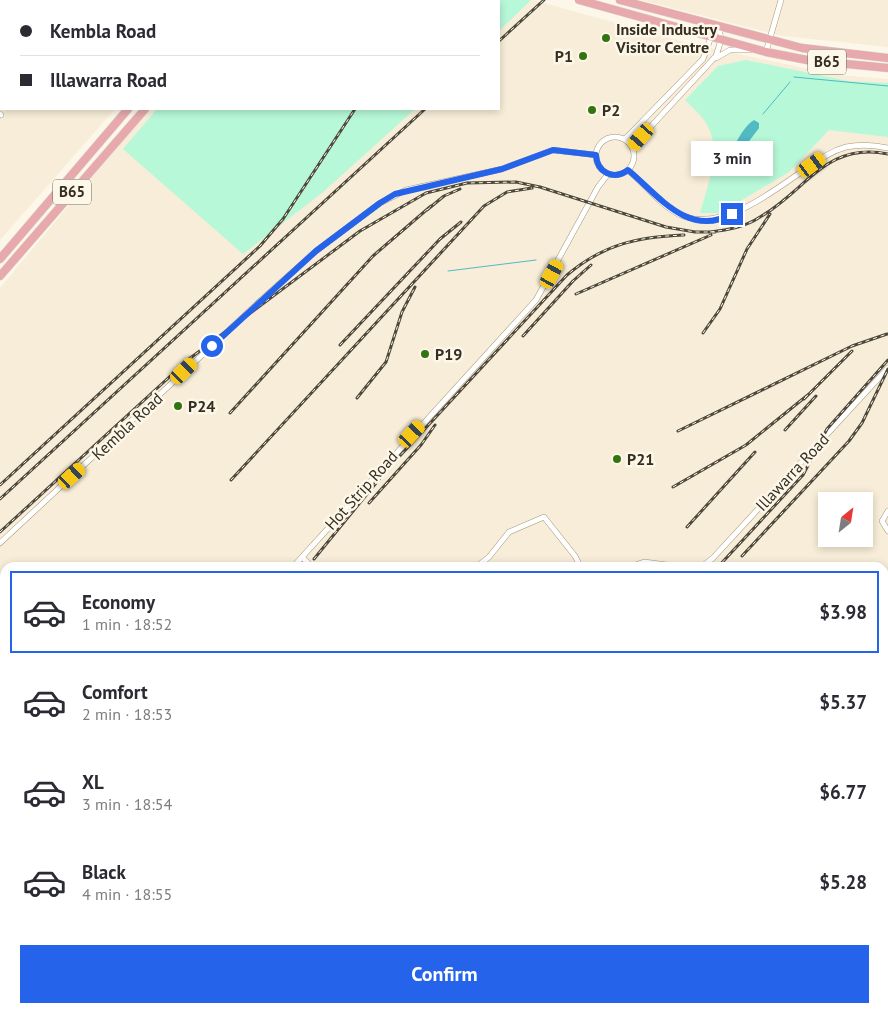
<!DOCTYPE html>
<meta charset="utf-8">
<style>
body{margin:0;font-family:"PT Sans",sans-serif;background:#f7f7f7;color:#2b2b33;height:100vh;display:flex;flex-direction:column;font-size:19px;white-space:nowrap}
*{box-sizing:border-box;margin:0}
p{font-size:16px;color:#7c7c81}
.icon{flex:none;width:28px;height:28px;fill:none;stroke:currentColor;stroke-width:2;stroke-linecap:round;stroke-linejoin:round}
.map{position:relative;flex:1;overflow:hidden}
.sheet{position:absolute;left:0px;top:562px;width:889px;height:451px;display:flex;flex-direction:column;background:#fff;border-radius:15px 15px 0 0;box-shadow:0 2px 8px #0003}
.sheet>*{flex:none}
.banner{position:absolute;left:0px;top:0px;width:500px;height:110px;box-shadow:0 2px 8px #0003;display:grid;align-content:center;height:110px;padding:0 20px;background:#fff}
.needle{width:32px;rotate:30deg}
.controls{position:absolute;left:818px;top:492px;display:grid;gap:10px}
.controls a{display:grid;place-items:center;width:55px;height:55px;border-radius:0px;background:#fff;box-shadow:0 2px 8px #0003;font-size:25px}
.end{position:absolute;width:22px;height:22px;margin:-11px;border:6px solid #2563eb;background:#fff;box-shadow:0 0 0 2px #fff}
.from{border-radius:50%}
.bubble{position:absolute;height:35px;border-radius:0px;background:#fff;box-shadow:0 2px 8px #0003;font-size:16px;font-weight:700;line-height:35px;text-align:center}
.car{position:absolute;width:15px;height:30px;margin:-15px -8px;border-radius:6px;box-shadow:0 0 4px 1px #0007;background:linear-gradient(#f5c518 24%,#345 0 40%,#f5c518 0 76%,#345 0 86%,#f5c518 0)}
.banner b{display:flex;align-items:center;gap:18px;height:48px;font-size:19px}
.banner b+b{border-top:1px solid #e1e1e2}
.banner i{width:12px;height:12px;background:#2b2b33}
ul{padding:9px 0 0;list-style:none}
li{display:flex;align-items:center;gap:15px;height:82px;margin:0 10px 8px;padding:0 10px;border:2px solid transparent;border-radius:0px}
li div{flex:1}
li b{display:block;font-size:19px}
li em{font-style:normal;font-weight:700}
li.active{border-color:#2563eb}
li>.icon{width:45px;height:45px;stroke-width:1.5}
.primary-button{display:flex;gap:10px;margin-top:auto;padding:10px 20px}
.primary-button a{flex:1;height:58px;border-radius:0px;background:#2563eb;color:#fff;font-size:20px;font-weight:700;line-height:58px;text-align:center}
.map>svg:first-child{display:block}
.industrial{fill:#f7edd8;fill-rule:evenodd}
.green{fill:#b7f8d8}
.water{fill:#51bac2}
.lines{fill:none;stroke-linecap:round;stroke-linejoin:round}
.stream{stroke:#51bac2;stroke-width:1}
.street-casing{stroke:#a49776;stroke-width:6}
.primary-casing{stroke:#dad9d7;stroke-width:9}
.street{stroke:#fff;stroke-width:5}
.primary{stroke:#e7a9ac;stroke-width:8}
.rail-casing{stroke:#4d483a;stroke-width:3}
.rail{stroke:#fdf7e9;stroke-width:1;stroke-dasharray:4;stroke-linecap:butt}
.route{stroke:#2563eb;stroke-width:6}
.poi-dot{fill:#327411;stroke:#fdf7e9;stroke-width:2}
.labels{text-anchor:middle;stroke-width:5;stroke-linejoin:round;paint-order:stroke}
.shield{fill:#fdf7e9;stroke:#706a5c;stroke-width:1}
.shield-label{font-size:15px;font-weight:bold;fill:#332e20}
.poi-label{font-size:16px;font-weight:bold;fill:#332e20;stroke:#fdf7e9;text-anchor:start}
.street-label{font-size:16px;fill:#332e20;stroke:#fdf7e9}
</style>
<div class="map">
<svg width="888" height="1013" viewBox="0 0 888 1013">
<rect width="100%" height="100%" fill="#fdf7e9"/>
<path class="industrial" d="M0 0H192L1 1V109H115L0 240Z
M298 0H533L688 43 836 75 888 79V1013H655L658 1009H884V568H5V1009H526L524 1013H0V288L149 109H499V1ZM826 501H864V539H826Z
M641 0H888V47L783 36Z"/>
<path class="green" d="M298 0H531L499 31V1H295Z
M746 60 848 81 888 83V137L829 130 789 172 720 213H700C708 184 724 147 704 120 699 113 691 106 685 100L718 66Z
M157 109H415L322 193 243 254 123 149Z"/>
<path class="water" d="M754 120 759 123V128L731 165 726 161C735 148 740 129 754 120Z
M455 1009H662L659 1013H451Z"/>
<g class="lines">
<path class="stream" d="M794 77 888 86
M763 114 790 82
M448 271 536 260
M0 948 5 949"/>
<defs>
<path id="street" d="M763 52H766L781 0
M716 58 730 50H750
M0 114 1 115
M596 156a19 19 0 1 1 38 0a19 19 0 1 1-38 0Z
M625 139 703 59 711 37 719 27
M632 147 716 56 721 40 719 27
M628 170C644 184 665 210 683 216 721 230 767 196 797 175 813 165 827 152 846 147 860 144 875 145 888 148
M888 511 882 521 888 531
M0 543 259 302 316 251 380 203 406 190 502 169 553 150 596 155
M302 557 313 568
M292 568 536 300 598 187 608 174
M475 568 489 557 509 532 544 517 575 556 581 568
M627 568 644 562 690 568
M691 568 704 565 713 558 888 368
M0 883 5 879
M0 927 5 929
M223 1009 231 1013
M317 1013 321 1009"/>
<path id="primary" d="M226 0 227 1
M579 0 766 52 807 60 888 68
M620 0 802 48 888 58
M200 1V0
M243 1 246 0
M273 1 275 0
M0 259 128 109
M0 276 145 109"/>
</defs>
<use href="#street" class="street-casing"/>
<use href="#primary" class="primary-casing"/>
<use href="#street" class="street"/>
<use href="#primary" class="primary"/>
<defs>
<path id="rail" d="M412 1 413 0
M499 41 544 0
M427 210 444 196 460 189
M710 232C728 230 745 227 760 217 806 191 826 141 888 154
M576 294 711 235
M703 333 720 309 747 249 770 214
M523 336 573 281 591 265
M340 345 440 239 461 222
M357 398 386 362 402 312 415 287
M804 399 852 351
M230 413 373 256 431 206
M785 430 816 396
M678 431 852 346 887 334
M231 480 484 206 507 192 532 188
M0 485 260 246 283 219 355 109
M673 487 746 445 809 394
M0 499 425 109
M369 503 421 445 435 425
M687 527 755 452
M0 532 189 359 360 231 426 193 467 183 516 182 540 187 666 227 695 232H715
M742 556 849 441 862 423 888 369
M314 559 385 472 567 275C604 244 637 237 684 235
M717 568 803 475 827 429 888 360
M0 833 5 827
M0 844 5 838
M0 863 5 858
M0 891 5 886
M0 904 5 903
M0 913H5
M249 1009 267 1013
M280 1013 300 1009
M312 1013 324 1009
M887 1013 888 1011"/>
</defs>
<use href="#rail" class="rail-casing"/>
<use href="#rail" class="rail"/>
</g>
<g class="lines">
<path class="route" d="M212 346 316 251 380 203 395 194 502 169 553 150 596 155C597 172 613 181 628 170 658 195 688 238 732 214"/>
</g>
<g class="poi-dot">
<circle cx="606" cy="38" r="5"/>
<circle cx="583" cy="56" r="5"/>
<circle cx="592" cy="110" r="5"/>
<circle cx="425" cy="354" r="5"/>
<circle cx="178" cy="406" r="5"/>
<circle cx="617" cy="459" r="5"/>
</g>
<g class="labels">
<g class="shield">
<rect x="808" y="49.5" width="38" height="25" rx="4"/>
<rect x="53" y="179.5" width="38" height="25" rx="4"/>
</g>
<g class="shield-label">
<text x="827" y="67">B65</text>
<text x="72" y="197">B65</text>
</g>
<g class="poi-label">
<text x="616" y="35">Inside Industry<tspan x="616" dy="18">Visitor Centre</tspan></text>
<text x="573" y="62" text-anchor="end">P1</text>
<text x="602" y="116">P2</text>
<text x="435" y="360">P19</text>
<text x="188" y="412">P24</text>
<text x="627" y="465">P21</text>
</g>
<g class="street-label">
<text transform="translate(127 426) rotate(-43)" y="6">Kembla Road</text>
<text transform="translate(792 472) rotate(-47)" y="6">Illawarra Road</text>
<text transform="translate(361 490) rotate(-48)" y="6">Hot Strip Road</text>
</g>
</g>
</svg>
<div class="controls">
<a><svg class="needle" viewBox="-14 -14 28 28"><path d="M0-13l5 13h-10z" fill="#e53935"/><path d="M0 13l5-13h-10z" fill="#7c7c81"/></svg></a>
</div>
<i class="end from" style="left:212px;top:346px"></i>
<i class="end" style="left:732px;top:214px"></i>
<div class="bubble" style="left:691px;top:141px;width:82px">3 min</div>
<i class="car" style="left:641px;top:137px;rotate:221deg"></i>
<i class="car" style="left:812px;top:165px;rotate:54deg"></i>
<i class="car" style="left:552px;top:274px;rotate:29deg"></i>
<i class="car" style="left:184px;top:371px;rotate:46deg"></i>
<i class="car" style="left:412px;top:434px;rotate:43deg"></i>
<i class="car" style="left:72px;top:476px;rotate:48deg"></i>
<div class="banner">
<b><i class="from"></i>Kembla Road</b>
<b><i></i>Illawarra Road</b>
</div>
<section class="sheet">
<ul>
<li class="active"><svg class="icon" aria-label="car" viewBox="0 0 24 24"><path d="M5 17H2v-5l4-1 3-4h7l3 4 3 1v5h-3M9 17h6M6 11h13"/><circle cx="7" cy="17" r="2"/><circle cx="17" cy="17" r="2"/></svg><div><b>Economy</b><p>1 min · 18:52</p></div><em>$3.98</em></li>
<li><svg class="icon" aria-label="car" viewBox="0 0 24 24"><path d="M5 17H2v-5l4-1 3-4h7l3 4 3 1v5h-3M9 17h6M6 11h13"/><circle cx="7" cy="17" r="2"/><circle cx="17" cy="17" r="2"/></svg><div><b>Comfort</b><p>2 min · 18:53</p></div><em>$5.37</em></li>
<li><svg class="icon" aria-label="car" viewBox="0 0 24 24"><path d="M5 17H2v-5l4-1 3-4h7l3 4 3 1v5h-3M9 17h6M6 11h13"/><circle cx="7" cy="17" r="2"/><circle cx="17" cy="17" r="2"/></svg><div><b>XL</b><p>3 min · 18:54</p></div><em>$6.77</em></li>
<li><svg class="icon" aria-label="car" viewBox="0 0 24 24"><path d="M5 17H2v-5l4-1 3-4h7l3 4 3 1v5h-3M9 17h6M6 11h13"/><circle cx="7" cy="17" r="2"/><circle cx="17" cy="17" r="2"/></svg><div><b>Black</b><p>4 min · 18:55</p></div><em>$5.28</em></li>
</ul>
<div class="primary-button"><a>Confirm</a></div>
</section>
</div>
